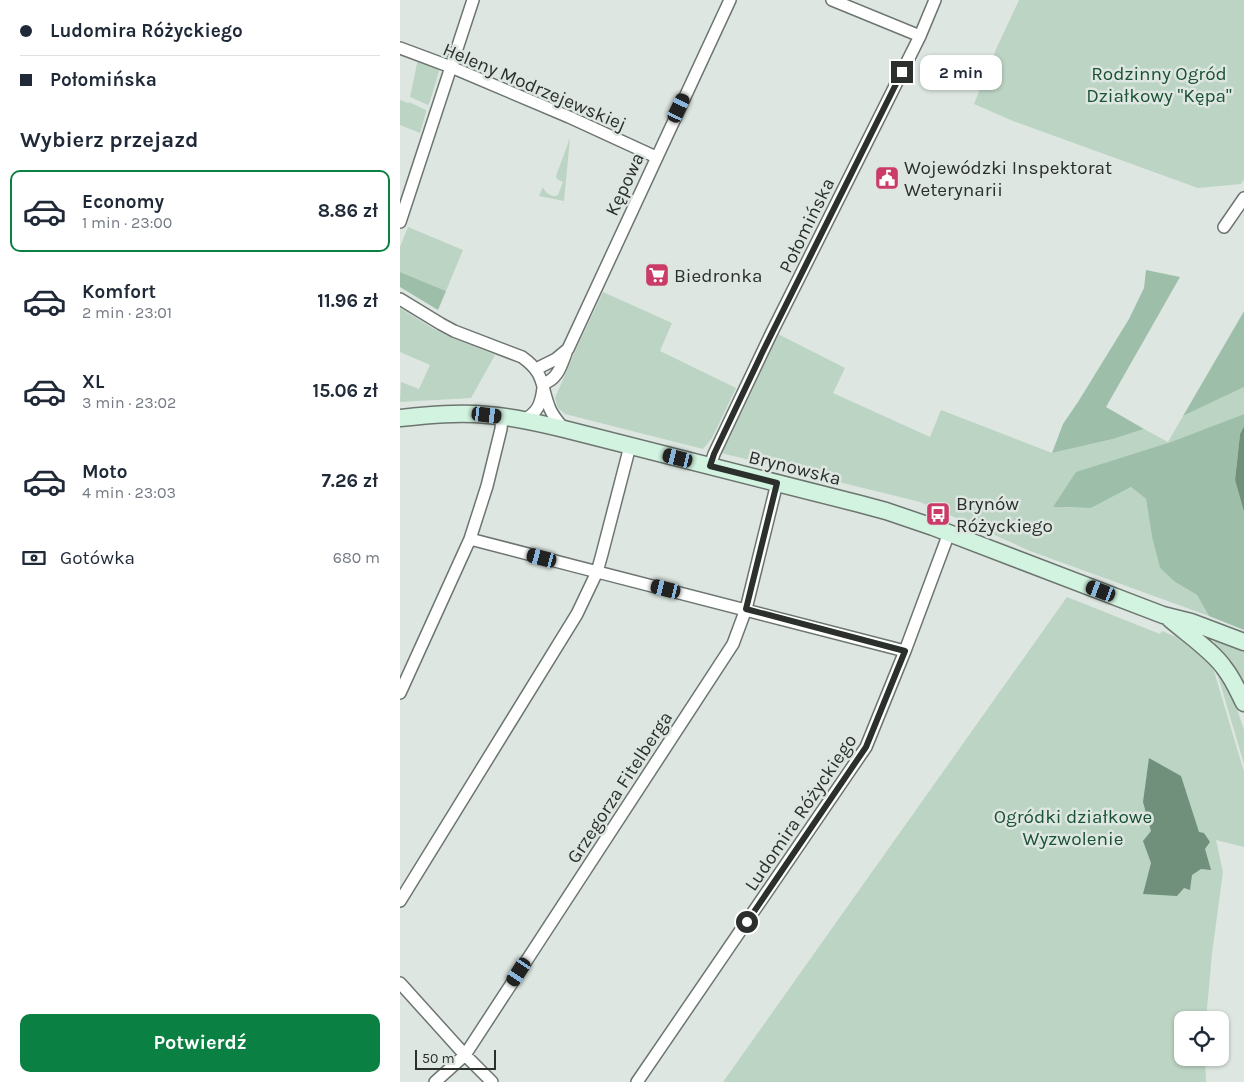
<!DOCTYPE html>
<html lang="pl">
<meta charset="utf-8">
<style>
body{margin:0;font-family:Karla,sans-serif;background:#f6f6f7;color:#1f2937;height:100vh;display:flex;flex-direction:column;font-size:19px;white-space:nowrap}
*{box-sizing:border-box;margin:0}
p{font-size:16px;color:#747a83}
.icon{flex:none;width:28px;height:28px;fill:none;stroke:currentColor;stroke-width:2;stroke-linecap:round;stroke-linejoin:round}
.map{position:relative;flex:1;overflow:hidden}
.details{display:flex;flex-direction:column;background:#fff;width:400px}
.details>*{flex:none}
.guide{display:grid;align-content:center;height:110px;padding:0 20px;background:#fff}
.fabs{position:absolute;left:774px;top:1011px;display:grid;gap:10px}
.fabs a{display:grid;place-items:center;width:55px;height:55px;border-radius:10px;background:#fff;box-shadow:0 1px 4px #0004;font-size:25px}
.scale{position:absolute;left:15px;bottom:12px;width:81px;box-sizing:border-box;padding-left:5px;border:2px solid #2c302d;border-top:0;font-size:14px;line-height:18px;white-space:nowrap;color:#2c302d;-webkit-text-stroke:4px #dde6e0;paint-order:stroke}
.end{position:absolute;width:22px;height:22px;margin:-11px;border:6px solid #2c302d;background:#fff;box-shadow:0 0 0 2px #fff}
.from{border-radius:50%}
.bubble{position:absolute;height:35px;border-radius:10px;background:#fff;box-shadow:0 1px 4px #0004;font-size:16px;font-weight:700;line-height:35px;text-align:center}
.car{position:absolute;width:15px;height:30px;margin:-15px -8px;border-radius:6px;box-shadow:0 0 4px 1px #0007;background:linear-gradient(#222 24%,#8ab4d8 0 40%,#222 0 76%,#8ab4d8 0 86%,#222 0)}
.guide b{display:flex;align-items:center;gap:18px;height:48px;font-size:19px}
.guide b+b{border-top:1px solid #e0e1e3}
.guide i{width:12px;height:12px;background:#1f2937}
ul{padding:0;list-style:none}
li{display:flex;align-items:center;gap:15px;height:82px;margin:0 10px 8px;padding:0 10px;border:2px solid transparent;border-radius:10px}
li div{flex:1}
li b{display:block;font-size:19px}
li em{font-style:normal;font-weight:700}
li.current{border-color:#0b8043}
li>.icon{width:45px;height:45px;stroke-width:1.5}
h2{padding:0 20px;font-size:22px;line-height:60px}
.pay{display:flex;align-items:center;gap:12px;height:55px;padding:0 20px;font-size:19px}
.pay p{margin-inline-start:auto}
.action{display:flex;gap:10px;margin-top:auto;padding:10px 20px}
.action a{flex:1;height:58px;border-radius:10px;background:#0b8043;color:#fff;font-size:20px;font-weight:700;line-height:58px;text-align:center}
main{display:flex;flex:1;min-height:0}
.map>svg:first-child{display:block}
.green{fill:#bcd4c4}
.forest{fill:#9dbfa9}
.water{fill:#70907c}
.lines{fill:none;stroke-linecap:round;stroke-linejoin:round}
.street-casing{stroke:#6d7570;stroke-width:14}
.secondary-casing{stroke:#6d7570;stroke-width:19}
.street{stroke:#fff;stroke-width:11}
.secondary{stroke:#d2f3e0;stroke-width:16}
.route{stroke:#2c302d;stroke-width:6}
.labels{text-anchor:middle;stroke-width:5;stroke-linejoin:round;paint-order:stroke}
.park-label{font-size:19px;fill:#185133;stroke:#dde6e0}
.street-label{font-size:19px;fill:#2c302d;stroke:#dde6e0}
.poi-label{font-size:19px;fill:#2c302d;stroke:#dde6e0;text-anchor:start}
</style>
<main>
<section class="details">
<div class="guide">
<b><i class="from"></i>Ludomira Różyckiego</b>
<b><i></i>Połomińska</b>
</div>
<h2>Wybierz przejazd</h2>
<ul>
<li class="current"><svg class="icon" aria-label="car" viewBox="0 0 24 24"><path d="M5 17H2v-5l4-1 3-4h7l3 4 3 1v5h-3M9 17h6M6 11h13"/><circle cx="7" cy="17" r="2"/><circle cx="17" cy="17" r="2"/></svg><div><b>Economy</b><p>1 min · 23:00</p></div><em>8.86 zł</em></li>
<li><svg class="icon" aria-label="car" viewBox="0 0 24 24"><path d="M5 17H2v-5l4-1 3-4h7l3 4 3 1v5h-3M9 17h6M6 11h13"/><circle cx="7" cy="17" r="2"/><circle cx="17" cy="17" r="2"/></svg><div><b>Komfort</b><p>2 min · 23:01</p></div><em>11.96 zł</em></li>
<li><svg class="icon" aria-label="car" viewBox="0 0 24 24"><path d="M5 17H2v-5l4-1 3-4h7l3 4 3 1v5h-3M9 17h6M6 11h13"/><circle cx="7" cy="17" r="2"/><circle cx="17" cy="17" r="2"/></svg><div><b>XL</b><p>3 min · 23:02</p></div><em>15.06 zł</em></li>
<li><svg class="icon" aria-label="car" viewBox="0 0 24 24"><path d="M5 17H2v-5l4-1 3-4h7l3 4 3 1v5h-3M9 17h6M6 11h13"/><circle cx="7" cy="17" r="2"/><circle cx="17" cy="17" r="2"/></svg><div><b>Moto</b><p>4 min · 23:03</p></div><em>7.26 zł</em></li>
</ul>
<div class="pay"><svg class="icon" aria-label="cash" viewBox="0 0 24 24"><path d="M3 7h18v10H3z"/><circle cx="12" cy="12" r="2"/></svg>Gotówka<p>680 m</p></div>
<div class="action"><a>Potwierdź</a></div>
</section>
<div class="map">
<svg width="844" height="1082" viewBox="0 0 844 1082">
<rect width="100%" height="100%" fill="#dde6e0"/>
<path class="green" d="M619 0H844V179L841 184 798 188 613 121 574 104 597 47Z
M18 59 40 68 29 104 28 105 10 97Z
M0 100 8 103 9 102 26 110V112L20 133 0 125Z
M170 138 164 201 139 196 143 187C145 193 152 198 158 195L163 182 157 179 156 176Z
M8 227 63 250 46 291 0 272V247Z
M203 292 272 323 260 351 336 388 312 438 303 449 165 414 158 408 155 398 174 354Z
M0 308 32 328 48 336 95 355 71 398 0 402 1 382 19 389 30 365 0 352Z
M376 333 445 368 433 393 530 437 541 410 652 453 713 439 744 429 768 442 783 416 844 387V414L768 443 653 506 667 508H691L731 487 746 499 752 537 760 568 775 582 797 595 809 616 630 551 579 528 520 502 321 453 324 443Z
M667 597 760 634 762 631 781 639 810 664 814 671 844 772V847L816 840 823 872 812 953 806 1020H782V1058H805L806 1082H323Z
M815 639 844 647V687L814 645Z
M816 669 822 674 832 694 844 730V764Z"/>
<path class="forest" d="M746 270 780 277 706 407 744 429 713 439 652 453 663 424 678 402 729 319 744 288Z
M0 272 46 291 38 310 0 287Z
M844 311V387L783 416 843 313Z
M844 414V426L840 434 835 480 844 512V630L809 616 797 595 775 582 760 568 752 537 746 499 731 487 691 508 653 507 676 472 768 443Z"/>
<path class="water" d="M844 426V512L835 480 840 434Z
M749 758 781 776 799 832 804 833 810 842 805 849 811 870 801 869 792 875 790 890 784 888 777 896 743 894 751 863 743 841 751 831 743 802Z"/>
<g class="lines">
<defs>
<path id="street" d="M432 0 520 36
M0 48 51 67 169 117 256 157
M0 222 73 0
M824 227 844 198
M0 299 41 324 54 331 122 357C146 374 140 385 150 409 153 416 159 423 164 429
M136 369 156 359 168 349 330 0
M143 384C158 379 161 366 166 353
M124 420C138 412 141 404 143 388
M310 466 314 454 371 334 520 36 535 0
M70 539C215 577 361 613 505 651
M0 693 70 539 87 486 101 429 102 417
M0 901 177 614 197 572 202 554 230 446
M0 983 65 1055 92 1082
M35 1082 65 1055 333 644 346 609 377 483
M237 1082 466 747 505 651 549 533"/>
<path id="secondary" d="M0 418C29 415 59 412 88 415 114 417 139 423 164 429L460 504 486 511 533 527 763 615 791 622 844 642
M770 619C786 633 814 652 825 669 833 679 838 691 844 703"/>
</defs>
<use href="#street" class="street-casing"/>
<use href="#secondary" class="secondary-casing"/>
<use href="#street" class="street"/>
<use href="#secondary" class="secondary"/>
</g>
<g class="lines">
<path class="route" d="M347 922 466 747 505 651 346 609 377 483 310 466 314 454 363 351 502 72"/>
</g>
<defs>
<symbol id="civic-square" viewBox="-11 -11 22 22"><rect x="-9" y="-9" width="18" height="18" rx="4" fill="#ca3c67" stroke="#dde6e0"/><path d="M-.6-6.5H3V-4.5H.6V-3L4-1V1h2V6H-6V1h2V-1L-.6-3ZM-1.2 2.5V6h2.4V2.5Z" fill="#fff"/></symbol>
<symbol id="supermarket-square" viewBox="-11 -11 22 22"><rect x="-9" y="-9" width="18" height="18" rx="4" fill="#ca3c67" stroke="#dde6e0"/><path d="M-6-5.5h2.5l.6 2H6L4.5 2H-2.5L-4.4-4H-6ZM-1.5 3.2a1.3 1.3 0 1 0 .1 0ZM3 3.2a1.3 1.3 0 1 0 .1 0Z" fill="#fff"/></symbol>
<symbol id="bus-square" viewBox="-11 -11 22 22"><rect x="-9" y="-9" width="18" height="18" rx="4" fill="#ca3c67" stroke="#dde6e0"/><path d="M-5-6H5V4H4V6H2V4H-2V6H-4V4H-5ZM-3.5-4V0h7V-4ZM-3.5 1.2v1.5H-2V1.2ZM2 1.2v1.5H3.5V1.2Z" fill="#fff"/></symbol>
</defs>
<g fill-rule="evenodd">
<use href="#civic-square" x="473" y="164" width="28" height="28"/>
<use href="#supermarket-square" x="243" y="261" width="28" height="28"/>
<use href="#bus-square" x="524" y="500" width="28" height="28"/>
</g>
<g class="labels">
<g class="park-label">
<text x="759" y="80">Rodzinny Ogród<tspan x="759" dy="22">Działkowy "Kępa"</tspan></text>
<text x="673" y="823">Ogródki działkowe<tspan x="673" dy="22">Wyzwolenie</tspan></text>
</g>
<g class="street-label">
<text transform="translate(135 86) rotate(23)" y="7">Heleny Modrzejewskiej</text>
<text transform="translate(224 184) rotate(-65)" y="7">Kępowa</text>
<text transform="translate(406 225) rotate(-64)" y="7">Połomińska</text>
<text transform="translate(395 467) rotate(14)" y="7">Brynowska</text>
<text transform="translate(219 787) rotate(-57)" y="7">Grzegorza Fitelberga</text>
<text transform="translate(400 812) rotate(-56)" y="7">Ludomira Różyckiego</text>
</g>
<g class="poi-label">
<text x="504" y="174">Wojewódzki Inspektorat<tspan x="504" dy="22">Weterynarii</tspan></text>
<text x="274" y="282">Biedronka</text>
<text x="556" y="510">Brynów<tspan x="556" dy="22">Różyckiego</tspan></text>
</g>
</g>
</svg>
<div class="fabs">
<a><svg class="icon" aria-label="locate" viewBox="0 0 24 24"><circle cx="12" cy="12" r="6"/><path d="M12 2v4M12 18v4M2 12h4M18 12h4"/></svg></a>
</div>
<div class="scale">50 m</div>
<i class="end from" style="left:347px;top:922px"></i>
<i class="end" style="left:502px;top:72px"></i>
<div class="bubble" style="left:520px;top:55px;width:82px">2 min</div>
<i class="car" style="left:279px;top:108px;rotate:25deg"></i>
<i class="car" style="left:87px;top:415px;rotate:97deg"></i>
<i class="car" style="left:278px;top:458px;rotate:284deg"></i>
<i class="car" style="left:142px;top:558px;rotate:285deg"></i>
<i class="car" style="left:266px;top:589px;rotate:284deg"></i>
<i class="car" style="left:701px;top:591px;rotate:291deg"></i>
<i class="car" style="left:119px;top:972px;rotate:213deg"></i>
</div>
</main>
